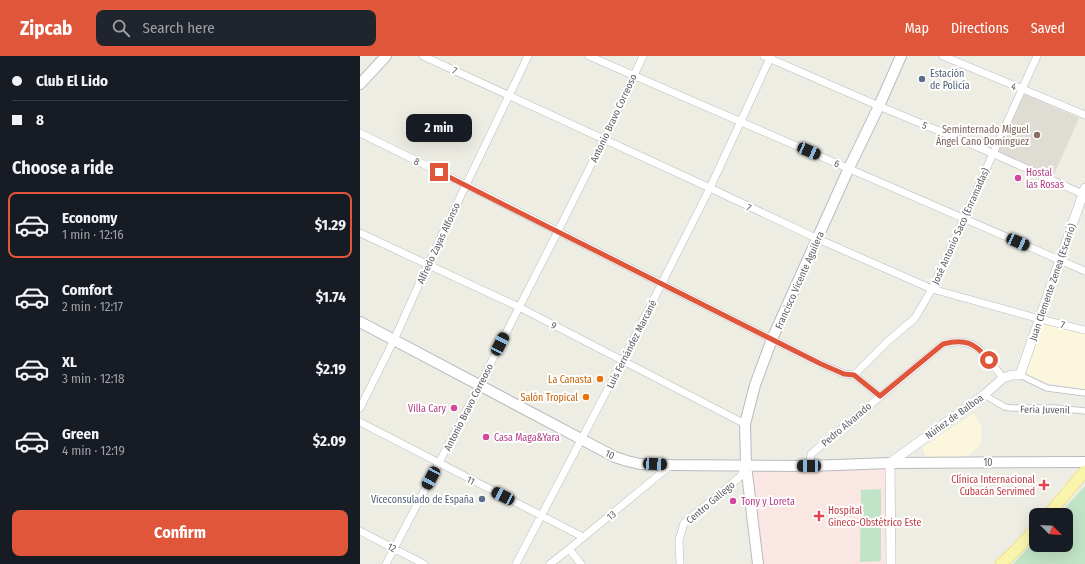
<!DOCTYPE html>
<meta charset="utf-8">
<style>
body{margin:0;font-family:"Fira Sans Condensed",sans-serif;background:#20242c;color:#f1f3f6;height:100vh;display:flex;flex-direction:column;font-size:15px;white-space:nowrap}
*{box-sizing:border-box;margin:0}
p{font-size:13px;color:#9ea1a6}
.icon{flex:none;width:22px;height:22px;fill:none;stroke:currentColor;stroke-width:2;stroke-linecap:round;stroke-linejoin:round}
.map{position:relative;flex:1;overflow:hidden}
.panel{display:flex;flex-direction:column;background:#171b24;width:360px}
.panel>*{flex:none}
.top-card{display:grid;align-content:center;height:88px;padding:0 12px;background:#171b24}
.needle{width:26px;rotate:114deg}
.buttons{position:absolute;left:669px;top:452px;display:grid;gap:8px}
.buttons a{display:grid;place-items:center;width:44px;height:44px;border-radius:8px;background:#171b24;box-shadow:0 4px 16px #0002;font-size:20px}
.end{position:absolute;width:18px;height:18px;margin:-9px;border:5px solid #df563a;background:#fff;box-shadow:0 0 0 2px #fff}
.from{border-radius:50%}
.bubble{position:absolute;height:28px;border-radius:8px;background:#171b24;box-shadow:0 4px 16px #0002;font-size:13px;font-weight:700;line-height:28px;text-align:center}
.car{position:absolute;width:12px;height:24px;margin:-12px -6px;border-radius:5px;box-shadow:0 0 3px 1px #0007;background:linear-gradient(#222 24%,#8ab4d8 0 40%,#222 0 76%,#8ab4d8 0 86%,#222 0)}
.top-card b{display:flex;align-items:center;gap:14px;height:38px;font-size:15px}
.top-card b+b{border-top:1px solid #363941}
.top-card i{width:10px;height:10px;background:#f1f3f6}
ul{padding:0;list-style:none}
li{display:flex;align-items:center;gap:12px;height:66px;margin:0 8px 6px;padding:0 4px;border:2px solid transparent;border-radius:8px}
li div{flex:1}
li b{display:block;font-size:15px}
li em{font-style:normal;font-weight:700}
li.current{border-color:#df563a}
li>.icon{width:36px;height:36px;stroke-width:1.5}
h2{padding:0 12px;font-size:18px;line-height:48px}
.cta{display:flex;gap:8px;margin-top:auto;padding:8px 12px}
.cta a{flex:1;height:46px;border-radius:8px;background:#df563a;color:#fff;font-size:16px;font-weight:700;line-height:46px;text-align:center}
header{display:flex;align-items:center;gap:24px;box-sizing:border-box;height:56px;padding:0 20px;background:#df563a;color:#fff}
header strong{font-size:19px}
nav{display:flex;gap:22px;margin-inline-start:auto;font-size:14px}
.search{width:280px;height:36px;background:#20242c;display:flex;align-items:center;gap:10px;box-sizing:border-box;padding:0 14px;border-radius:8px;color:#9ea1a6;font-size:15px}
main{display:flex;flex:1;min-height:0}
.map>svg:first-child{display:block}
.commercial{fill:#fcf7dc}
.education{fill:#dedcd3}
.medical{fill:#fae6e2}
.green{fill:#c2e4c6}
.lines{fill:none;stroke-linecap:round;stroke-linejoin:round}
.pedestrian-casing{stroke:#b9bbc0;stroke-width:7}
.minor-casing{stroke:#b9bbc0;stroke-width:8}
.tertiary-casing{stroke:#b9bbc0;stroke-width:10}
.secondary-casing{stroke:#b8babf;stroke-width:12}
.primary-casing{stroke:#e9d063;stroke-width:12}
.pedestrian{stroke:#fff;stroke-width:5.5}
.minor{stroke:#fff;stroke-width:7}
.tertiary{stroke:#fff;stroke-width:9}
.secondary{stroke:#fff;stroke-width:10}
.primary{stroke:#faf5ad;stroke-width:11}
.route{stroke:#df563a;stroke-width:5}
.service-dot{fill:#5c6f8a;stroke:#fff;stroke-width:1.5}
.education-dot{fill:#8d6e63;stroke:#fff;stroke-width:1.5}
.hotel-dot{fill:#d1479c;stroke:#fff;stroke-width:1.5}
.food-dot{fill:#e8710a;stroke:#fff;stroke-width:1.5}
.health-dot{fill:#e0444e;stroke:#fff;stroke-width:1.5}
.labels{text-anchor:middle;stroke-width:4;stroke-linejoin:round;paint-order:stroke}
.street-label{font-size:10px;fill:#5c5f64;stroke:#fff}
.service-label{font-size:10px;fill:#4e5e75;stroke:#fff;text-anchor:start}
.education-label{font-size:10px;fill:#785e54;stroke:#fff;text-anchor:end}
.hotel-label{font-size:10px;fill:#b23c85;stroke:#fff;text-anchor:start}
.food-label{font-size:10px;fill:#c56008;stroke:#fff;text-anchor:end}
.health-label{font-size:10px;fill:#be3a42;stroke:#fff;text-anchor:end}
</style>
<header>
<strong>Zipcab</strong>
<div class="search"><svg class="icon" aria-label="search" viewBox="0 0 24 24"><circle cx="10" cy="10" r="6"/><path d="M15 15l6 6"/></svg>Search here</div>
<nav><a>Map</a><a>Directions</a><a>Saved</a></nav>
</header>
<main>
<section class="panel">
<div class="top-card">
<b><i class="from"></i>Club El Lido</b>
<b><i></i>8</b>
</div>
<h2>Choose a ride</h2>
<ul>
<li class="current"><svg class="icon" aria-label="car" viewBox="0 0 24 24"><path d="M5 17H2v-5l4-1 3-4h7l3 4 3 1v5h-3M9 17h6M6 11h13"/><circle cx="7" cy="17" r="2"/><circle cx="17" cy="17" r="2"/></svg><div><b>Economy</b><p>1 min · 12:16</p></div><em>$1.29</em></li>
<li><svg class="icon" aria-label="car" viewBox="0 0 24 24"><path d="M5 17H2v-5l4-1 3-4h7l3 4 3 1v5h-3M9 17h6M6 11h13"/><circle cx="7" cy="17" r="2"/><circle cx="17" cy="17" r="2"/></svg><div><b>Comfort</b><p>2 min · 12:17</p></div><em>$1.74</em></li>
<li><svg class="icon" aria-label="car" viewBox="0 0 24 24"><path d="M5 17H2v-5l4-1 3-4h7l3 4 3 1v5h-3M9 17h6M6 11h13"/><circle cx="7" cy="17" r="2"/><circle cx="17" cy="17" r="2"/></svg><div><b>XL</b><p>3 min · 12:18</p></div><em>$2.19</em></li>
<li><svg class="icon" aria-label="car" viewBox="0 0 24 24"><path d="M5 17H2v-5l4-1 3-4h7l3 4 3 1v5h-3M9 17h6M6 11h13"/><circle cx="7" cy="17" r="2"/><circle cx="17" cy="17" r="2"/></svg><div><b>Green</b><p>4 min · 12:19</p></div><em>$2.09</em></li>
</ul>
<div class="cta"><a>Confirm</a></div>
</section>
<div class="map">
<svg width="725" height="508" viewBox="0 0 725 508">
<rect width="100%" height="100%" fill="#eeede4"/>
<path class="commercial" d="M682 266 725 278V333L687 327 666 318Z
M614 357 622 371 621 388 607 401 566 402 563 391Z"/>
<path class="education" d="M661 37 719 62 693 121 636 96Z"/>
<path class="medical" d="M527 411 526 508H401L383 412Z"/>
<path class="green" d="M725 430V508H653L676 483V489H706V459H698Z
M521 433V505L500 506 501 434Z"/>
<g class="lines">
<defs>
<path id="pedestrian" d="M660 319 687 332 725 337
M624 339 645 351 651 352H696L725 355"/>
<path id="minor" d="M63 0 350 132 458 183 572 233 680 263 725 274
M229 0 725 215
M404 0 519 50 632 97 725 139
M583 0 725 59
M0 77 106 129 461 308 484 318 494 319 520 340
M0 177 159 251 385 368
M494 319 527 286 555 262 572 233 677 0
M0 352 34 284 68 208 168 0
M0 366 223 481
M449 410 451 398 583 288C617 279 625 299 643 322
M0 475 64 508
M209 493 221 508
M26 508 119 330 198 175 244 83 283 0
M156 508 263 304 350 132 411 0
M190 508 209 493 311 409
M320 508 319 484 324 467 381 420 385 411"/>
<path id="tertiary" d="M531 508 530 407 624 339 643 322 652 319H660L725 132"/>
<path id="secondary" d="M0 28 26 0
M0 266 255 401 267 405 280 408 311 409 449 410 530 407 725 406
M398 508 386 409 385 368 395 329 412 283 489 112 519 50 541 0"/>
<path id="primary" d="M688 459 725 415
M641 508 656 494 676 472"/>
</defs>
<use href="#pedestrian" class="pedestrian-casing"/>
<use href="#minor" class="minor-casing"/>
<use href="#tertiary" class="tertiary-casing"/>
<use href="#secondary" class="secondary-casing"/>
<use href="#primary" class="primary-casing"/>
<use href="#pedestrian" class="pedestrian"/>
<use href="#minor" class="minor"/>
<use href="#tertiary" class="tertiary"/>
<use href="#secondary" class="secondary"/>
<use href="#primary" class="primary"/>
</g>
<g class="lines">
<path class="route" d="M79 116 461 308 484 318 494 319 520 340 583 288C605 282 615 287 629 304"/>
</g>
<g class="service-dot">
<circle cx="562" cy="23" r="4"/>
<circle cx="122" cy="443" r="4"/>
</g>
<circle class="education-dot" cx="677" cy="79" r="4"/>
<g class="hotel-dot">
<circle cx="658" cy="122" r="4"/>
<circle cx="94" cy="352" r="4"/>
<circle cx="126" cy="381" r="4"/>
<circle cx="373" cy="445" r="4"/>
</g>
<g class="food-dot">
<circle cx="240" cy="323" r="4"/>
<circle cx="226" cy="341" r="4"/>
</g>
<g class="health-dot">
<path d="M682 423h4v4h4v4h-4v4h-4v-4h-4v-4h4z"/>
<path d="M457 454h4v4h4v4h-4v4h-4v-4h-4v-4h4z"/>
</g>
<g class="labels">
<g class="street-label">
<text transform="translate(95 14) rotate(24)" y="4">7</text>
<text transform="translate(654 30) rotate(23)" y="4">4</text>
<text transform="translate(253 62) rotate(-65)" y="4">Antonio Bravo Correoso</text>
<text transform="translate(565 69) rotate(22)" y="4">5</text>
<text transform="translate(57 105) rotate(26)" y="4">8</text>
<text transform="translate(477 107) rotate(23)" y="4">6</text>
<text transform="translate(389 151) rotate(25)" y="4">7</text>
<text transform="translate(600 170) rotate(-66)" y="4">José Antonio Saco (Enramadas)</text>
<text transform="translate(78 187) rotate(-65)" y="4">Alfredo Zayas Alfonso</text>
<text transform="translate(439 224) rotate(-66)" y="4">Francisco Vicente Aguilera</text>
<text transform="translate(692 226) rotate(-71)" y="4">Juan Clemente Zenea (Escario)</text>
<text transform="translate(703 268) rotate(14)" y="4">7</text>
<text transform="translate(194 269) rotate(27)" y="4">9</text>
<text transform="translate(271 288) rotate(-63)" y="4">Luis Fernández Marcané</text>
<text transform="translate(108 351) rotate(-63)" y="4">Antonio Bravo Correoso</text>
<text transform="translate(685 353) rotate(1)" y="4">Feria Juvenil</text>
<text transform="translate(594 360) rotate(-36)" y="4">Núñez de Balboa</text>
<text transform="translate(486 368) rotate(-40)" y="4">Pedro Alvarado</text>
<text transform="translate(250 398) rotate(26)" y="4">10</text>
<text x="628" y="410">10</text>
<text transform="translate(111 424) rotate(27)" y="4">11</text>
<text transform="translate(350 446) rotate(-40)" y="4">Centro Gallego</text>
<text transform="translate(251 459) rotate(-39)" y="4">13</text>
<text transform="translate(32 491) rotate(27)" y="4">12</text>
</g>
<g class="service-label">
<text x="570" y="21">Estación<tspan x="570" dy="12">de Policía</tspan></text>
<text x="114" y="447" text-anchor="end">Viceconsulado de España</text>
</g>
<g class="education-label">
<text x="669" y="77">Seminternado Miguel<tspan x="669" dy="12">Ángel Cano Domínguez</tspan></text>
</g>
<g class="hotel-label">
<text x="666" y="120">Hostal<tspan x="666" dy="12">las Rosas</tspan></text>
<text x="86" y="356" text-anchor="end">Villa Cary</text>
<text x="134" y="385">Casa Maga&amp;Yara</text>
<text x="381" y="449">Tony y Loreta</text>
</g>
<g class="food-label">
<text x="232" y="327">La Canasta</text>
<text x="218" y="345">Salón Tropical</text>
</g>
<g class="health-label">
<text x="675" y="427">Clínica Internacional<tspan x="675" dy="12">Cubacán Servimed</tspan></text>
<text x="468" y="458" text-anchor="start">Hospital<tspan x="468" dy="12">Gineco-Obstétrico Este</tspan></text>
</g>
</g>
</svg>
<div class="buttons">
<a><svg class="needle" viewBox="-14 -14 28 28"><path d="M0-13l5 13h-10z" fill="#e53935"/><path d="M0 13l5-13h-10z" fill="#9ea1a6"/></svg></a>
</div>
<i class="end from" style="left:629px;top:304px"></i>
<i class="end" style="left:79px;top:116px"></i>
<div class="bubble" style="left:46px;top:58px;width:66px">2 min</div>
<i class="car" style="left:449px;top:95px;rotate:113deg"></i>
<i class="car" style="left:658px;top:186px;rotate:114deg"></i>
<i class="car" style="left:140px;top:288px;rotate:27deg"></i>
<i class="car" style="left:295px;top:408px;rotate:93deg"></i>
<i class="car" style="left:449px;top:410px;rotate:270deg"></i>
<i class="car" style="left:71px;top:422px;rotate:208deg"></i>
<i class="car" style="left:143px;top:440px;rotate:297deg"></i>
</div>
</main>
